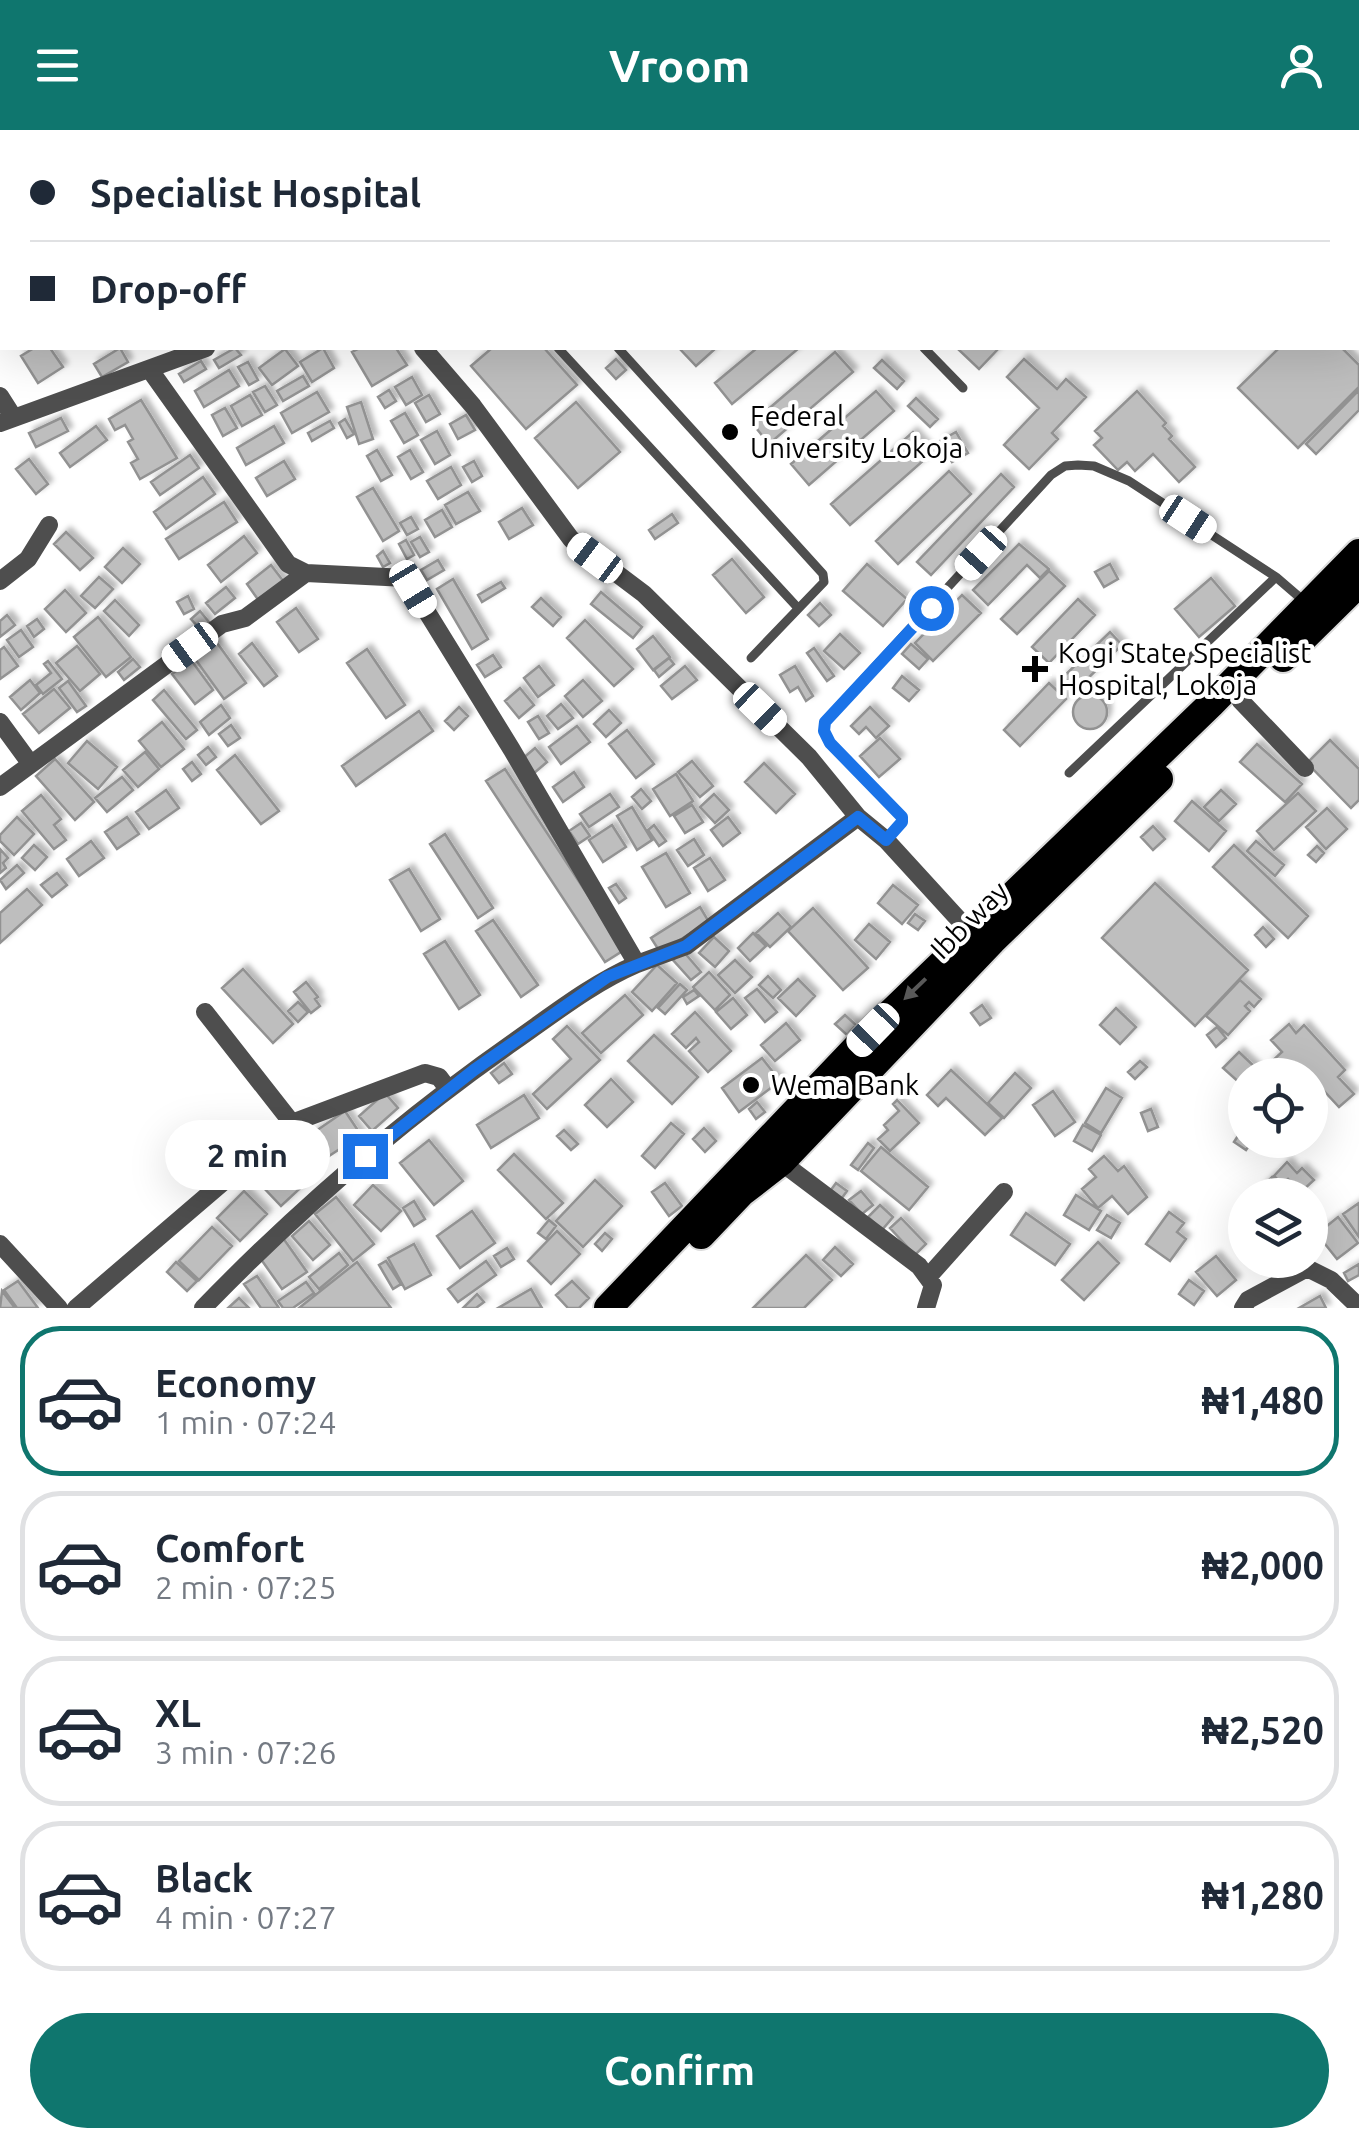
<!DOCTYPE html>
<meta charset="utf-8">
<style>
body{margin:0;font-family:Ubuntu,sans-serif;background:#f6f6f7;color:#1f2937;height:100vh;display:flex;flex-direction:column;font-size:38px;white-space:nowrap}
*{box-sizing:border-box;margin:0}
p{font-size:32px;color:#747a83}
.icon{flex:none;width:55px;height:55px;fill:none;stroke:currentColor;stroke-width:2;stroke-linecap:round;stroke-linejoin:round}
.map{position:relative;height:1178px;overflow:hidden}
.panel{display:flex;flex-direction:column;background:#fff;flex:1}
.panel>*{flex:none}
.hud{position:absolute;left:0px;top:0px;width:1360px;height:220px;box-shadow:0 10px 40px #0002;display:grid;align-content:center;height:220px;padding:0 30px;background:#fff}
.fabs{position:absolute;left:1228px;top:928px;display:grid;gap:20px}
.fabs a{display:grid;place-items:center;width:100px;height:100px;border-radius:50%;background:#fff;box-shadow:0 10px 40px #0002;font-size:50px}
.end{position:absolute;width:45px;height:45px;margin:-22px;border:12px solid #1a73e8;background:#fff;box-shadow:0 0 0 5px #fff}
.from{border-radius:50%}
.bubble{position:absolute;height:70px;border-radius:35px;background:#fff;box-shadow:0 10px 40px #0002;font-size:32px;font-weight:700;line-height:70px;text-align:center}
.car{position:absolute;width:30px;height:60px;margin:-30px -15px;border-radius:12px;box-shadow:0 0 8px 2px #0007;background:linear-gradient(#fff 24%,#345 0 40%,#fff 0 76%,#345 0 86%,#fff 0)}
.hud b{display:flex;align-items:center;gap:35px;height:95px;font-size:38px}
.hud b+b{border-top:2px solid #e0e1e3}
.hud i{width:25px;height:25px;background:#1f2937}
ul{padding:18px 0 0;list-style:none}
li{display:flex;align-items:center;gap:30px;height:150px;margin:0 20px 15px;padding:0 10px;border:5px solid #e0e1e3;border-radius:40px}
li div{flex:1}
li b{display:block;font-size:38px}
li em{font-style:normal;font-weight:700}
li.selected{border-color:#0f766e}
li>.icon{width:90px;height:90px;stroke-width:1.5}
.cta{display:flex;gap:20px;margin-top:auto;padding:20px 30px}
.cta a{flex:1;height:115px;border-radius:60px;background:#0f766e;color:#fff;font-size:40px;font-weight:700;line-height:115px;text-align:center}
header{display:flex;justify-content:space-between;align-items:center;height:130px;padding:0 30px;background:#0f766e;color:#fff;font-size:45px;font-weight:700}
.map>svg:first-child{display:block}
.building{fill:#bebebe;stroke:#929292;stroke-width:2.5;filter:url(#shadow)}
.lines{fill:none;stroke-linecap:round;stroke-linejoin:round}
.trunk-casing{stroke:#dbdbdb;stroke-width:32}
.service{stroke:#4e4e4e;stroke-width:9}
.minor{stroke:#4e4e4e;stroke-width:18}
.trunk{stroke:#000;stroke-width:28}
.oneway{fill:#595959}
.route{stroke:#1a73e8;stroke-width:12}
.poi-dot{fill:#000;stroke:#fff;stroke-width:4}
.labels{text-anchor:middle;stroke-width:8;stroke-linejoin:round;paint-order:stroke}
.poi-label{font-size:28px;fill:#000;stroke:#fff;text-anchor:start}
.street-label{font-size:28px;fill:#000;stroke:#fff}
</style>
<header><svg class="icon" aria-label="menu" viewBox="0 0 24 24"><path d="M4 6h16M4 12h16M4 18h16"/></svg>Vroom<svg class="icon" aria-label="person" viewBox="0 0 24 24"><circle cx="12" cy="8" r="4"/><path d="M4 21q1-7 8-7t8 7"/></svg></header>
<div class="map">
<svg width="1359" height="1178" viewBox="0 0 1359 1178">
<defs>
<filter id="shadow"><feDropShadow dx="4.5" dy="-4.5" stdDeviation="2.5" flood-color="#0004"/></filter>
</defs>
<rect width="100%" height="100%" fill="#fff"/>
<path class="building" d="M34 218H50L63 237 38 253 21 226Z
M120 218 128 232 102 247 94 234Z
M235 218 241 225 219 238 214 230Z
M323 218 334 238 312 252 300 232Z
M360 218H396L407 235 372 256 352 222Z
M492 218H544L577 255 526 299 471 236Z
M679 218H716L696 236Z
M757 218H799L732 274 715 253Z
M961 218H999L979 239 959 220Z
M1279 218H1342L1359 235V257L1298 318 1238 258Z
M285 219 298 236 272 255 259 238Z
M835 222 853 242 769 314 752 293Z
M616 229 626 240 616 249 606 238Z
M1024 229 1057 259 1066 249 1086 267 1052 303 1058 309 1029 339 1004 315 1039 278 1007 247Z
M882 230 904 251 897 259 874 238Z
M201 231 206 239 184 252 179 244Z
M248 232 258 250 249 255 238 237Z
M229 240 239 256 204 277 195 261Z
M303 246 309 256 283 271 277 261Z
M412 247 422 265 406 275 395 257Z
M265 256 277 275 265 282 253 262Z
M389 260 396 271 385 278 378 267Z
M1359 260V280L1316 324 1306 314Z
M876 261 894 281 809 355 791 334Z
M1137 261 1166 293 1163 296 1172 306 1169 309 1195 337 1179 352 1153 324 1135 341 1127 332 1118 340 1094 315 1102 308 1095 301Z
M317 262 329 282 292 303 281 283Z
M250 265 262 285 242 296 231 276Z
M429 265 440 284 426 292 415 273Z
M916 268 938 289 930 297 908 276Z
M141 270 177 328 140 349 131 333 138 329 128 312 133 309 125 295 115 300 109 289Z
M361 272 373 309 359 314 347 277Z
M576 272 620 322 578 358 535 308Z
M225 278 237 298 223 306 212 285Z
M405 283 418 305 404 313 391 291Z
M466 285 475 300 458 309 450 294Z
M61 288 68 301 36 317 29 303Z
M345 289 354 304 347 308 339 293Z
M330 291 334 298 312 311 308 303Z
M96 296 107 310 70 337 60 323Z
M274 296 284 313 246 335 237 318Z
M437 301 450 325 435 334 421 310Z
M913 302 932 323 850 395 831 374Z
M956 302 968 323 952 332 940 311Z
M377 320 392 345 381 351 367 326Z
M410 320 423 342 411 349 398 327Z
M190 325 199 338 160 365 151 352Z
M29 329 48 354 36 364 16 339Z
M284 331 295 349 267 366 256 348Z
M474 331 482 346 472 352 463 337Z
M451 337 461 355 438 369 427 351Z
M949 341 971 364 898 434 876 411Z
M1001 344 1014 357 931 445 917 432Z
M203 347 215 364 166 399 154 382Z
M373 358 399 401 383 411 357 367Z
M468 362 480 381 456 394 445 375Z
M224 372 237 392 179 429 166 409Z
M522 378 533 395 509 409 499 392Z
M442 380 452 397 435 407 425 390Z
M672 384 678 393 655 409 649 400Z
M411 387 418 399 407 405 400 393Z
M66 402 93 428 80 440 54 414Z
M244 406 257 423 221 452 208 435Z
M420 407 429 422 420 427 411 412Z
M406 410 414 425 407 429 399 414Z
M1019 414 1049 439 1040 448 1027 435 988 475 973 460Z
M123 418 140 434 122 453 105 437Z
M383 421 390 433 383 437 377 426Z
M732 429 764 467 746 483 713 445Z
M438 430 444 440 427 450 421 440Z
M867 434 907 469 883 496 843 461Z
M1110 434 1118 449 1104 457 1095 442Z
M271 435 284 452 259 471 247 454Z
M1049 441 1065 456 1017 504 1001 489Z
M99 447 113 459 95 478 81 466Z
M1211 448 1235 476 1199 507 1175 479Z
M453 449 488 509 472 519 437 459Z
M501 452 505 458 482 472 478 465Z
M226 457 235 468 215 484 206 473Z
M65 460 86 483 66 502 45 479Z
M601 462 642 497 633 508 591 474Z
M962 465 981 483 933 531 915 513Z
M188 466 194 479 184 484 177 472Z
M541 468 561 487 553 496 532 477Z
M1078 469 1095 485 1049 533 1032 517Z
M115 470 139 495 129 506 104 481Z
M820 473 831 485 819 496 808 485Z
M296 478 318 509 299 522 277 492Z
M200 481 209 492 200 499 191 489Z
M7 485 15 495 0 507V491Z
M98 487 131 527 106 547 74 507Z
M37 489 44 499 34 507 27 496Z
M585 490 633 539 614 556 567 508Z
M21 500 33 517 19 527 7 510Z
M1110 502 1122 515 1076 560 1063 547Z
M840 504 860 523 844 539 824 521Z
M653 506 670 527 653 540 637 519Z
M215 510 246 553 224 569 193 526Z
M252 513 277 546 264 556 239 524Z
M911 514 928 529 919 539 902 524Z
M77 516 100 544 80 561 56 533Z
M4 517 18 536 0 549V520Z
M814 518 834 546 827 551 807 523Z
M367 519 405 575 386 588 347 533Z
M493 525 501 537 485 547 477 535Z
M669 528 674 534 659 547 654 540Z
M133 529 140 537 124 550 118 542Z
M191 530 213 560 195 574 172 544Z
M48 531 62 549 43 564 36 555 51 543 44 534Z
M539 536 554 555 538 567 524 548Z
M685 536 697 550 672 569 661 556Z
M795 536 813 566 806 571 798 557 790 562 780 545Z
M902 546 919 560 909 571 893 558Z
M30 550 40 563 21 580 10 567Z
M583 550 602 571 583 587 565 566Z
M68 551 86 576 77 582 59 558Z
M1049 553 1066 569 1020 616 1004 600Z
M520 558 534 575 519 588 505 571Z
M54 559 70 578 39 603 23 584Z
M164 560 197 600 186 609 153 570Z
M1073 582a17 17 0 1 1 34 0a17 17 0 1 1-34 0Z
M561 574 573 588 558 599 547 586Z
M221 575 230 588 209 605 200 592Z
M459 577 468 586 454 600 445 591Z
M870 577 889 596 876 608 866 597 859 604 851 596Z
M609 580 621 593 606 607 594 594Z
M419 581 433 601 356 656 342 636Z
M538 586 549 603 539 609 528 592Z
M162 592 184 619 161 637 139 611Z
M231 595 240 608 228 616 219 604Z
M577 596 590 612 561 634 549 617Z
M627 600 654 634 636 648 609 614Z
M880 608 900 629 879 647 860 626Z
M1330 610 1359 639V670L1351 678 1307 633Z
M87 611 117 637 98 659 68 633Z
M1257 614 1302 654 1285 672 1240 632Z
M208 617 216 627 206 635 198 625Z
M535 618 547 632 533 644 521 630Z
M145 622 159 639 138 657 123 640Z
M235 625 279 681 261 694 217 640Z
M55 629 94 672 75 690 36 646Z
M692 631 713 656 700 667 678 642Z
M192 632 201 644 192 651 183 639Z
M764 633 795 664 776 683 745 652Z
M505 639 624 820 605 832 486 651Z
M574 642 584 657 563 672 553 657Z
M676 644 693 671 670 686 653 659Z
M122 647 133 660 107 682 95 668Z
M641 659 651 671 642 679 632 667Z
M166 660 179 678 149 699 136 682Z
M1221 660 1236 674 1219 691 1204 677Z
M1298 663 1316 681 1274 720 1257 701Z
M610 664 619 677 589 697 580 684Z
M714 664 729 680 715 693 700 677Z
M41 665 61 689 54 695 66 710 54 719 22 681Z
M1192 671 1226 701 1209 721 1175 691Z
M692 675 703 692 685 703 674 686Z
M632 677 652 710 637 720 617 686Z
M1327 678 1347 699 1326 719 1306 697Z
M17 687 34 704 14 725 0 711V705Z
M127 687 139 704 117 719 105 702Z
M728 687 740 703 723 716 711 700Z
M581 693 590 706 578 714 569 701Z
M612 695 626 717 603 732 589 710Z
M654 695 666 711 659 716 648 700Z
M1153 696 1165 709 1153 720 1141 707Z
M445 704 493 778 478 788 430 714Z
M694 709 704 725 688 736 677 720Z
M91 711 104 728 79 746 67 729Z
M1256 711 1284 735 1275 746 1247 721Z
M34 715 47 727 35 740 22 728Z
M1234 715 1308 786 1288 808 1213 737Z
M1317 716 1324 723 1316 732 1308 725Z
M0 719 8 728 3 733 6 738 0 743Z
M666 723 690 763 666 777 642 737Z
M710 728 725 750 708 761 694 738Z
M17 735 24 743 6 759 0 750Z
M409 739 440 789 421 801 390 750Z
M57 743 67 755 52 767 41 755Z
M1155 753 1248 840 1195 896 1102 808Z
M616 754 626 768 619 773 609 758Z
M893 755 918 775 902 794 878 773Z
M27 759 42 775 0 813V783Z
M700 777 709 792 660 822 651 808Z
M813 778 868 838 843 860 788 801Z
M778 783 791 797 770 817 756 803Z
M915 784 925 791 918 800 908 793Z
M493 790 538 855 521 867 476 801Z
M869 794 890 812 876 829 855 810Z
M1263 797 1274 809 1266 817 1255 805Z
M753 803 766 816 750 831 738 818Z
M714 807 729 821 715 837 699 823Z
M445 811 480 865 459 879 424 824Z
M683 821 701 842 691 850 673 830Z
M735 830 752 847 735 863 718 845Z
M657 835 677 853 652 881 632 862Z
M243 839 293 894 273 913 222 858Z
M709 842 730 865 715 880 693 857Z
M768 846 781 860 773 868 759 855Z
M798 849 815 866 796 886 778 868Z
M1240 850 1261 869 1254 877 1249 872 1245 876 1250 881 1228 905 1206 886Z
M306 852 318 867 315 869 320 876 311 883 294 862Z
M680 854 687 860 665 884 658 878Z
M757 859 777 882 765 892 745 868Z
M694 860 699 866 687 874 683 867Z
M625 865 643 885 601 923 582 903Z
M733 868 747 885 731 899 716 882Z
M298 872 308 882 298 892 288 881Z
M982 875 991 888 980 895 971 883Z
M1116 878 1136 897 1120 914 1100 895Z
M695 882 731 921 708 942 689 921 699 912 696 908 686 918 672 904Z
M845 885 856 895 847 905 835 894Z
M786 893 800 910 775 931 761 915Z
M1289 894 1296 903 1304 895 1345 940 1338 947 1354 964 1339 977 1324 961 1315 969 1310 965V945H1279L1269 934 1282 922 1271 910Z
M567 896 600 930 547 979 533 964 571 929 553 909Z
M1217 897 1226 908 1216 917 1207 905Z
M654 905 698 947 672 974 628 931Z
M1239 922 1257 939 1251 945H1245L1242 955 1223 938Z
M762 928 780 951 739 982 722 958Z
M1140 931 1147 937 1135 949 1128 942Z
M504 933 512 944 499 953 491 943Z
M951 940 1002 988 985 1005 946 968 938 976 927 965Z
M1015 943 1031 958 1004 988 988 973Z
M611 949 633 972 607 997 585 975Z
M1106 958 1122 968 1101 1003 1085 993Z
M1053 961 1075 992 1055 1006 1033 975Z
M385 963 398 978 372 1001 359 986Z
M524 965 539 988 491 1018 477 995Z
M897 970 919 993 890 1021 878 1009 888 1000 884 995 899 981 893 974Z
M757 972 765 982 756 989 749 979Z
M1151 979 1158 997 1148 1001 1141 983Z
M345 981 361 1005 329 1026 313 1003Z
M671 993 684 1004 655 1038 642 1026Z
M1083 995 1101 1005 1092 1021 1074 1011Z
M1245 995V1010H1253L1246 1020 1234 1012Z
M704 998 716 1011 705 1022 693 1009Z
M564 1000 578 1014 571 1020 557 1006Z
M429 1010 463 1051 434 1075 400 1033Z
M868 1013 874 1018 858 1040 851 1035Z
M881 1017 928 1057 909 1080 861 1041Z
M514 1024 563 1073 546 1089 498 1040Z
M1104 1026 1118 1041 1124 1036 1147 1067 1128 1084 1112 1066 1098 1078 1082 1059 1096 1047 1089 1039Z
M292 1031 309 1050 281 1076 263 1057Z
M1287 1032 1297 1043 1302 1038 1314 1050 1301 1062 1288 1049 1282 1054 1274 1046Z
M1272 1047 1290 1065H1268L1261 1058Z
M595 1050 622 1076 583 1117 556 1091Z
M665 1053 682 1076 669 1086 652 1062Z
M836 1053 847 1061 839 1072 828 1064Z
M373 1055 401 1081 381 1101 354 1075Z
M244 1061 267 1084 240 1111 217 1088Z
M861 1061 873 1075 862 1084 849 1070Z
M1076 1065 1101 1081 1089 1100 1064 1085Z
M336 1067 374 1114 353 1131 315 1084Z
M414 1071 425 1089 414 1096 403 1078Z
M1359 1073V1107L1343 1084Z
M880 1075 893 1087 882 1100 868 1087Z
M472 1081 495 1113 460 1138 437 1106Z
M1169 1082 1184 1093 1177 1102 1186 1109 1170 1131 1146 1114Z
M1026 1083 1070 1114 1055 1135 1011 1105Z
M1107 1085 1120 1093 1111 1108 1097 1100Z
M1338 1087 1358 1113 1337 1129 1317 1104Z
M901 1088 926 1114 915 1125 890 1098Z
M549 1090 556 1096 546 1109 538 1103Z
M309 1091 330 1115 313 1130 292 1106Z
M212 1097 232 1116 199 1150 179 1131Z
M557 1101 580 1124 551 1154 528 1131Z
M605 1103 612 1109 602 1121 595 1114Z
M283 1108 307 1142 282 1159 258 1125Z
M1098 1112 1119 1133 1084 1170 1062 1150Z
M414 1114 431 1145 405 1159 388 1128Z
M835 1117 853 1134 841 1146 823 1130Z
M507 1118 514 1129 501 1137 494 1126Z
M339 1123 348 1135 319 1159 309 1147Z
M806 1125 832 1150 804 1178H753Z
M1216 1126 1236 1150 1217 1166 1196 1142Z
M386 1131 401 1154 393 1159 379 1135Z
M486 1131 496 1145 458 1172 448 1159Z
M176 1132 197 1151 187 1161 167 1142Z
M357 1132 391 1178H299Z
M1359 1134V1145L1348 1151 1344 1143Z
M257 1146 279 1178H261L244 1154Z
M1189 1150 1204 1161 1194 1175 1179 1164Z
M18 1151 38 1178H17L4 1160Z
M572 1151 589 1168 579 1178H568L556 1165Z
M306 1152 314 1163 293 1178H283L278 1171Z
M531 1159 542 1178H498Z
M2 1161 15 1178H0Z
M477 1164 484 1172 476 1178H463Z
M1320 1166 1326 1178H1299Z
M239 1168 249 1178H228Z"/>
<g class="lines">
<defs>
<path id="trunk" d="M1283 528 1359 453
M701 1105 741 1063 781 1032 992 811 1159 649
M608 1178 873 900 1211 574 1359 423"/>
</defs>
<use href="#trunk" class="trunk-casing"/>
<path class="service" d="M601 0 603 2
M729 0 731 2
M749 2 752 0
M558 218 798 478
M618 218 823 444 824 452 751 528
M924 218 963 258
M1069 643 1276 447
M886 710 902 693V687L830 613 824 601 825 591 1051 345 1065 336 1078 335 1094 336 1129 351 1276 447 1305 472"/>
<path class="minor" d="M237 0 239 2
M522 0 524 2
M423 218 473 276 571 409 644 464 809 627 858 687 886 710 971 803
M150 240 288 434 306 443 406 448 512 620 637 834C593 853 555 883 515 911 402 990 299 1079 203 1178
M0 266 14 288
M0 293 206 218
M0 451 28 429 49 395
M1240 570 1305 638
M0 592 30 633
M0 657 222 494 245 488 306 443
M637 834 686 816 858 687
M205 882 292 993
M781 1032 919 1136 933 1155 926 1178
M0 1114 59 1178
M929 1146 1004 1062
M76 1178 292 993 425 943 439 947 448 959
M1243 1178 1248 1170 1307 1138 1331 1150 1359 1177"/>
<use href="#trunk" class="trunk"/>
</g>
<defs><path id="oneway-solid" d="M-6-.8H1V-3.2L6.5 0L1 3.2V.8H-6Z" transform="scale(2.5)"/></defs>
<use class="oneway" href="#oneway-solid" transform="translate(915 859) rotate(136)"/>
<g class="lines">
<path class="route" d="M365 1026 474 940 607 847 686 816 858 687 886 710 902 692V687L830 613 824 601 825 592 931 478"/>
</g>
<g class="poi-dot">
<circle cx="730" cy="302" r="10"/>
<path d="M1030 524h10v10h10v10h-10v10h-10v-10h-10v-10h10z"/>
<circle cx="751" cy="955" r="10"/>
</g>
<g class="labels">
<g class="poi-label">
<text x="750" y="296">Federal<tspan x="750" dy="32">University Lokoja</tspan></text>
<text x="1058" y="533">Kogi State Specialist<tspan x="1058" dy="32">Hospital, Lokoja</tspan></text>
<text x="771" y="965">Wema Bank</text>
</g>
<g class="street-label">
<text transform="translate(969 790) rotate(-45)" y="10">Ibb way</text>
</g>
</g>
</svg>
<div class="fabs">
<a><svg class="icon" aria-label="locate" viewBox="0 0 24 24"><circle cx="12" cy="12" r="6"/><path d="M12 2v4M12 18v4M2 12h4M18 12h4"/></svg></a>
<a><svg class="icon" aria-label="layers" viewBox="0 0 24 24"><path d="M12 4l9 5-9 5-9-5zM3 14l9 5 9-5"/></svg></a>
</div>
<i class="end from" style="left:931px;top:478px"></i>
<i class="end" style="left:365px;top:1026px"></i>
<div class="bubble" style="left:165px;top:990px;width:165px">2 min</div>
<i class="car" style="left:1188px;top:389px;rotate:123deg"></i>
<i class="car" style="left:981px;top:423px;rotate:222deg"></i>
<i class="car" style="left:595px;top:428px;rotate:307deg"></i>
<i class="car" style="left:413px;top:459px;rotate:149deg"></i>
<i class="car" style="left:190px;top:517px;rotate:234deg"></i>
<i class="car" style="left:760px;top:579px;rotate:134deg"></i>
<i class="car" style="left:873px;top:900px;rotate:224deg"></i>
<div class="hud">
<b><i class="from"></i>Specialist Hospital</b>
<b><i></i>Drop-off</b>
</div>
</div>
<section class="panel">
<ul>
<li class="selected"><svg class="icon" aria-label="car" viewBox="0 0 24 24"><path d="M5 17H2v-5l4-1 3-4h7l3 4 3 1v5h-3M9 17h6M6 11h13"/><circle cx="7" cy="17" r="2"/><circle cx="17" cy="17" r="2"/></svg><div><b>Economy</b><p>1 min · 07:24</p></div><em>₦1,480</em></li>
<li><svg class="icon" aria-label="car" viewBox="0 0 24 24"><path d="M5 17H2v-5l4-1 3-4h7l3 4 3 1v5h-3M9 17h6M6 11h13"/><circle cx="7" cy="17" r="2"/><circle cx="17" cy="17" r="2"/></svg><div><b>Comfort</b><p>2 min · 07:25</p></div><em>₦2,000</em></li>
<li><svg class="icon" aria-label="car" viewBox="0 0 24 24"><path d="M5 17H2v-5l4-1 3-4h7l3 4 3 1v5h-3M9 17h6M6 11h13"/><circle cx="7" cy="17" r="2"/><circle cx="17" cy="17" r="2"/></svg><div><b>XL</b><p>3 min · 07:26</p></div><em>₦2,520</em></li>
<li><svg class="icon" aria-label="car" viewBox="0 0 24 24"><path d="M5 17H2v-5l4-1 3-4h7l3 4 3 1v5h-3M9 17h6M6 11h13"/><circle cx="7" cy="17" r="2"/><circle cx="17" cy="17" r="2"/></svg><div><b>Black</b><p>4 min · 07:27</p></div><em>₦1,280</em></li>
</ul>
<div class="cta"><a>Confirm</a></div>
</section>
